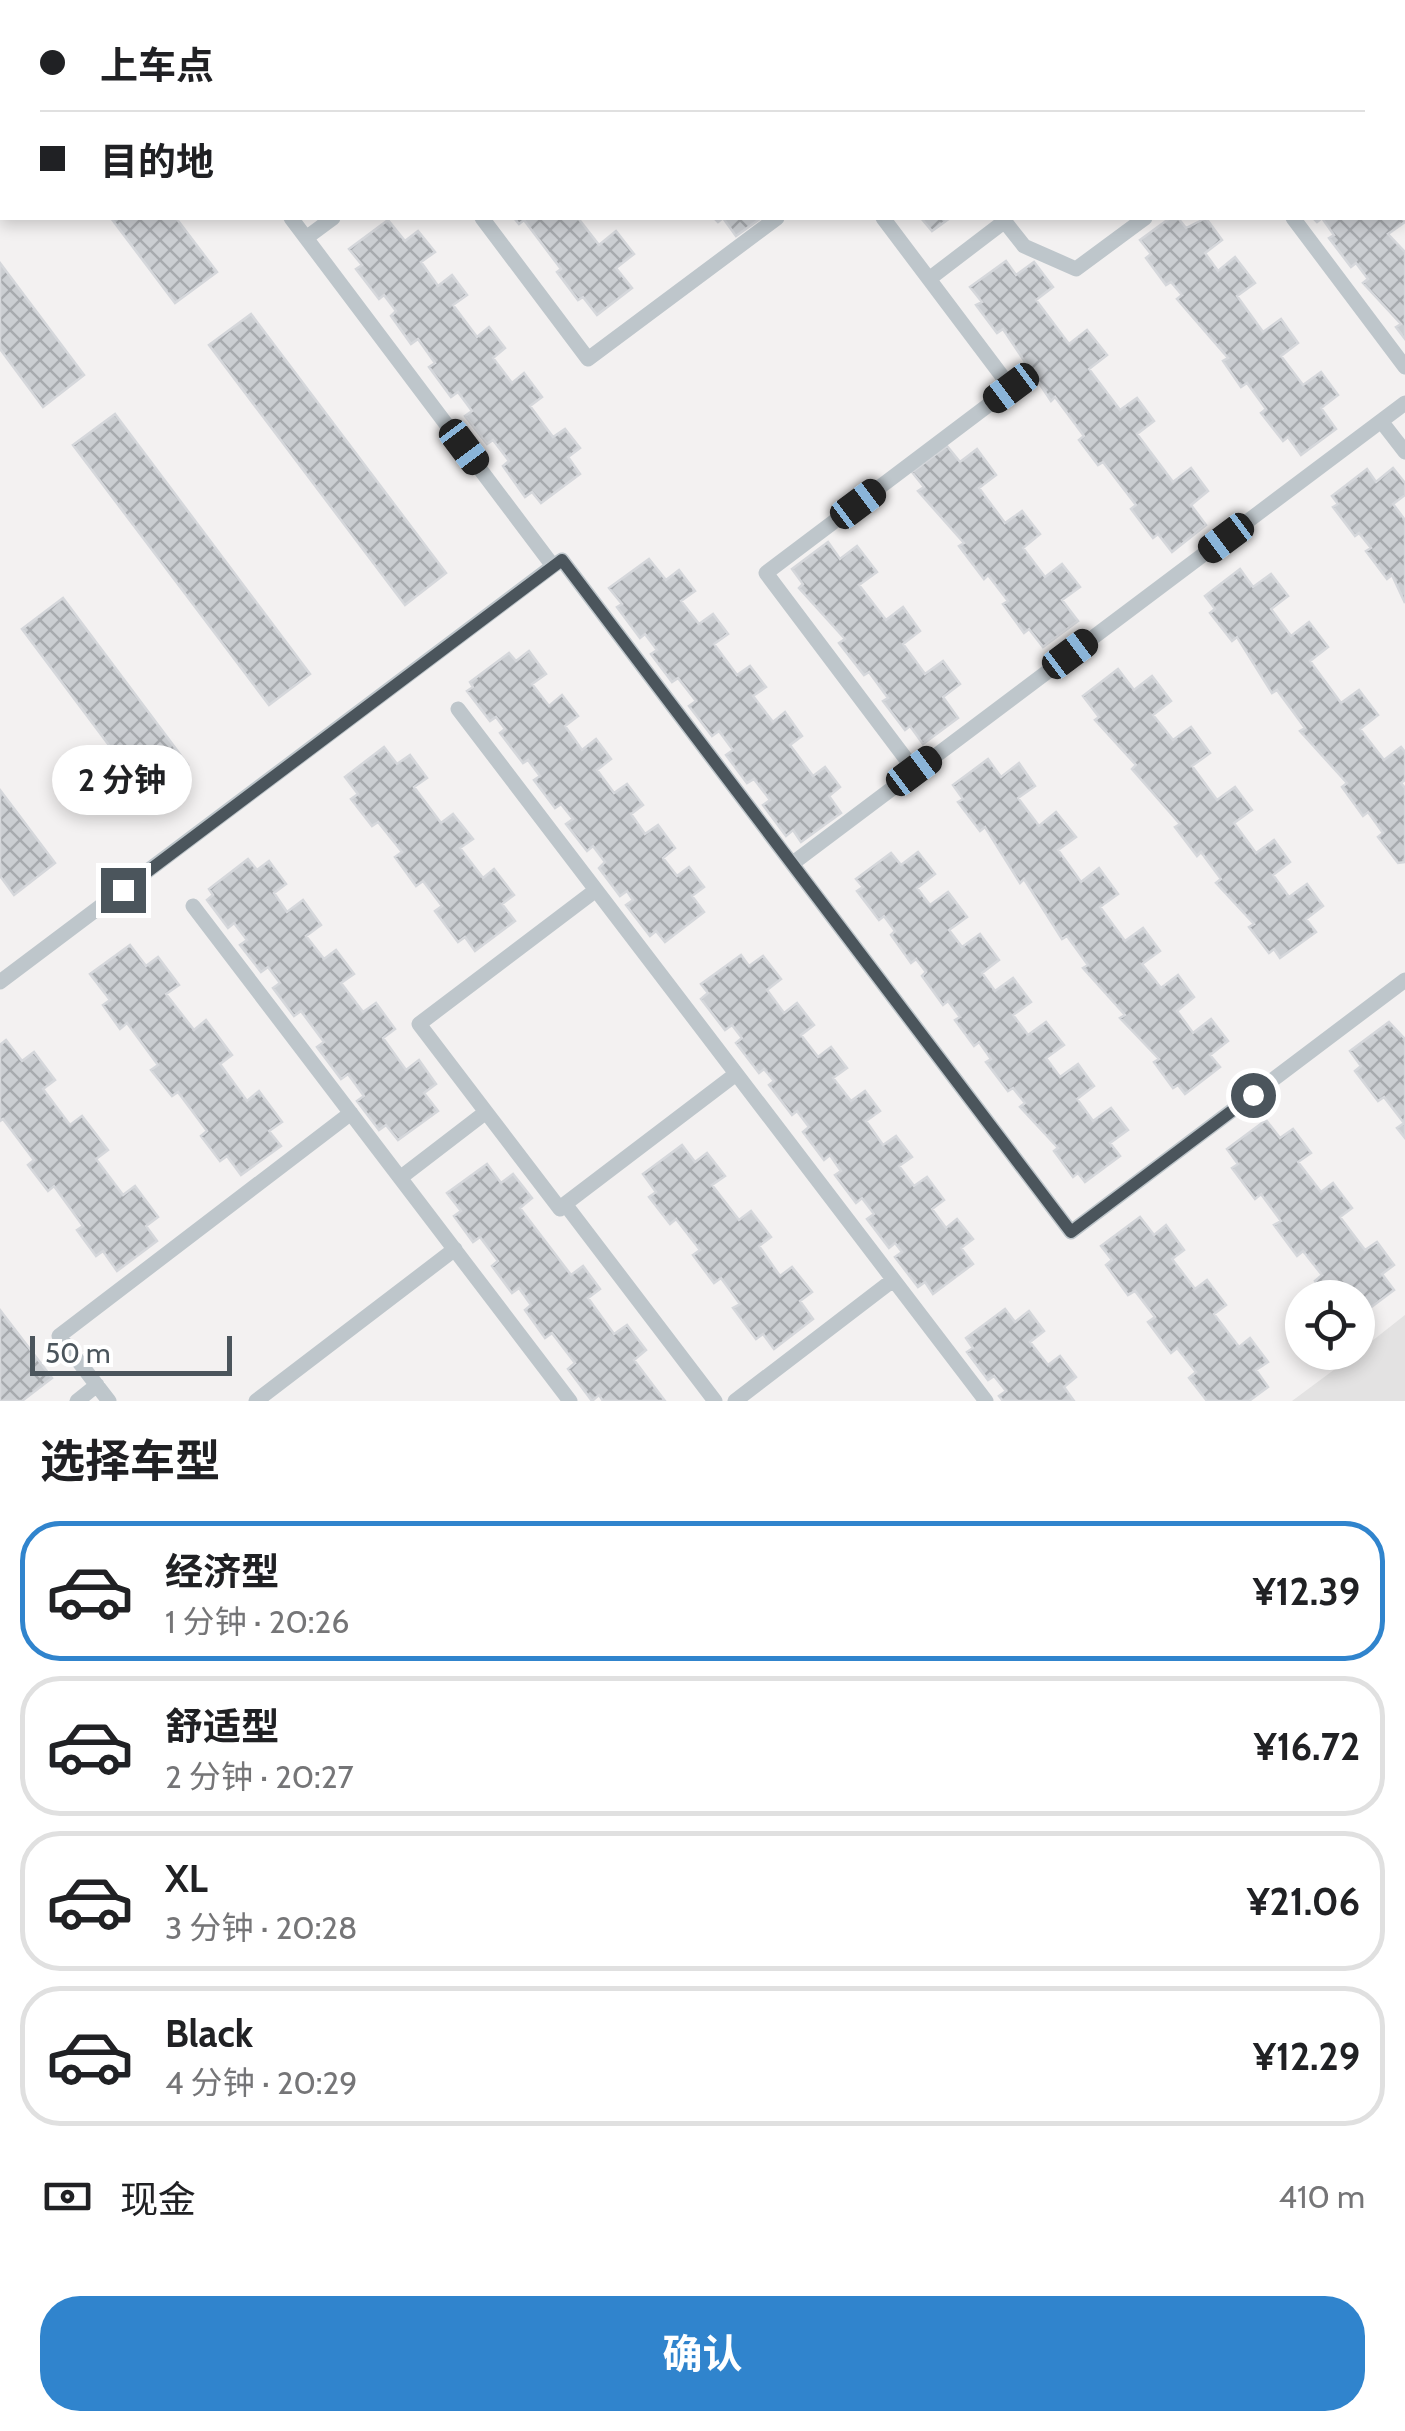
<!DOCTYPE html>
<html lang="zh">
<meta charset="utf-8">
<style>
body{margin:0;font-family:Cabin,"Noto Sans SC",sans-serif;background:#f6f6f6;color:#202124;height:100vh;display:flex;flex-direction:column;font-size:38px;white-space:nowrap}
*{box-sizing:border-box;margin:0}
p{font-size:32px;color:#757577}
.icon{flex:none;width:55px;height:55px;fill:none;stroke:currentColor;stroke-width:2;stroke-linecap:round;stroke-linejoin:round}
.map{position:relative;height:1401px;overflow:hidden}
.side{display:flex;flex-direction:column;background:#fff;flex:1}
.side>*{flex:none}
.banner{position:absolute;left:0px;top:0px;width:1405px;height:220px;box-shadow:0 5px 15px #0003;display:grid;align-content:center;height:220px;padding:0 40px;background:#fff}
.buttons{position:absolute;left:1285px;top:1280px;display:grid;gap:20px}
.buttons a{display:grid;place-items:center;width:90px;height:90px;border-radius:50%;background:#fff;box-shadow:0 5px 15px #0003;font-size:50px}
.scale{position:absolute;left:30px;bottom:25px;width:202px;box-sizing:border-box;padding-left:10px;border:5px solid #4b555c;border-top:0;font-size:28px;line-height:35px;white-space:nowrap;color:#4b555c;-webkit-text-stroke:8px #fff;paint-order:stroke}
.end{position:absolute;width:45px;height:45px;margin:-22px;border:12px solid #4b555c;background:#fff;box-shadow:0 0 0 5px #fff}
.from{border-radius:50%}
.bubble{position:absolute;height:70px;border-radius:35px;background:#fff;box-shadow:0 5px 15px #0003;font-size:32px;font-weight:700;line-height:70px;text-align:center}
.car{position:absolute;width:30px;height:60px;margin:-30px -15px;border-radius:12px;box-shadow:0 0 8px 2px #0007;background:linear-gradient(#222 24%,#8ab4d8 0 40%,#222 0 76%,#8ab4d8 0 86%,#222 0)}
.banner b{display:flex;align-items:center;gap:35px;height:95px;font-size:38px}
.banner b+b{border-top:2px solid #e0e0e0}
.banner i{width:25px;height:25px;background:#202124}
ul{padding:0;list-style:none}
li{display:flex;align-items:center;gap:30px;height:140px;margin:0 20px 15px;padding:0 20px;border:5px solid #e0e0e0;border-radius:40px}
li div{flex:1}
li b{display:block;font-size:38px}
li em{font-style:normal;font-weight:700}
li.on{border-color:#3084cd}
li>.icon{width:90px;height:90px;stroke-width:1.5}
h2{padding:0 40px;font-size:45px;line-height:120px}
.pay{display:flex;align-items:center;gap:25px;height:110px;padding:0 40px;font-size:38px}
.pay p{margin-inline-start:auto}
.cta{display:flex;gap:20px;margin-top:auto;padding:20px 40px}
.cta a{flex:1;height:115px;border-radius:40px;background:#3084cd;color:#fff;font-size:40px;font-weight:700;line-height:115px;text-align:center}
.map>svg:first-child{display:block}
.education{fill:#e3e2e2}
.building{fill:url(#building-cross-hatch);stroke:#d5d7db;stroke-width:2.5}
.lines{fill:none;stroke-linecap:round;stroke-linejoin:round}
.lane{stroke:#bec6cb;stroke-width:15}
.route{stroke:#4b555c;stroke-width:12}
</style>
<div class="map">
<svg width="1405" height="1401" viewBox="0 0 1405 1401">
<defs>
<pattern id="building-cross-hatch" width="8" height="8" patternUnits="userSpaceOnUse" patternTransform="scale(2.5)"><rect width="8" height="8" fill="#cbced2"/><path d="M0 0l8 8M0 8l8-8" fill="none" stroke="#a7aaae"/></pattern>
</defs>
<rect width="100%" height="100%" fill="#f3f1f1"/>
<path class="education" d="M1405 1315V1401H1292L1358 1352Z"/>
<path class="building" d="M157 0H213L215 2H154Z
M348 0H410L412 2H350Z
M749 0H812L814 2H751Z
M948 0H1011L1013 2H950Z
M1153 0H1210V2H1155Z
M1402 216 1405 222 1388 234 1405 252V339L1396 327 1401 324 1363 283 1368 279 1356 263 1351 267 1329 238 1334 235 1322 218 1317 222 1313 218Z
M111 218H176L217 272 175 303Z
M514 218H578L599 245 616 231 634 254 616 268 632 288 597 315 583 297 578 300 557 272 561 269 524 220 519 224Z
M714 218H761L736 236 723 218 718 222Z
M921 218H950L932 231Z
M1170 218H1178L1186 228 1206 218 1222 240 1205 253 1218 271 1235 257 1255 283 1237 296 1263 332 1281 319 1298 343 1281 356 1303 385 1321 372 1338 395 1321 408 1336 429 1301 455 1288 437 1283 441 1261 413 1266 409 1247 383 1241 387 1223 361 1228 358 1177 299 1182 295 1171 282 1166 285 1146 258 1151 254 1140 240Z
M388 220 405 241 418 231 435 252 421 262 438 286 452 275 467 295 453 305 477 337 489 327 505 348 493 358 512 383 524 373 542 397 530 406 553 437 565 429 580 448 568 457 580 474 541 503 532 492 525 497 503 466 509 461 493 440 487 444 465 416 472 411 458 392 451 397 429 367 435 363 418 339 411 344 391 316 396 311 384 295 379 299 356 269 362 265 349 249Z
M1006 261 1016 275 1034 262 1053 287 1036 300 1069 344 1087 330 1107 355 1089 369 1120 410 1137 398 1154 421 1137 434 1173 482 1191 468 1208 491 1191 505 1206 525 1172 552 1158 534 1153 538 1131 509 1136 505 1103 462 1098 465 1079 440 1084 436 1055 397 1051 401 1003 329 997 333 976 305 982 302 970 287Z
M0 263 84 375 43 407 0 349Z
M251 314 446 573 405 605 209 345Z
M115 414 310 674 269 705 73 445Z
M947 446 960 462 977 449 996 475 979 488 1005 523 1022 511 1040 534 1023 548 1045 577 1062 564 1080 587 1062 600 1078 621 1043 647 1029 629 1024 633 1003 604 1008 601 988 575 984 579 959 546 964 543 918 491 924 487 912 472Z
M1393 468 1405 483V495L1393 504 1405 520V603L1392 575 1387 579 1366 551 1371 548 1359 533 1355 536 1333 507 1338 504 1332 496 1367 469 1376 482Z
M828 542 840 559 857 546 877 572 859 585 886 620 903 607 920 631 903 644 925 674 943 661 960 684 943 697 958 718 923 744 910 726 905 730 883 701 888 698 869 672 864 675 839 643 845 639 799 588 803 584 792 569Z
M649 559 666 580 679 570 695 591 681 601 699 624 713 614 728 634 714 644 737 675 750 666 766 687 753 696 773 722 785 712 802 736 790 745 813 776 825 767 840 787 829 796 841 813 801 842 793 830 786 836 763 805 770 800 754 779 747 783 726 755 733 750 719 731 712 736 689 706 696 701 678 678 672 682 651 654 657 650 645 634 640 638 617 607 622 604 609 588Z
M1240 569 1253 587 1271 574 1288 596 1271 609 1291 636 1309 622 1328 647 1310 661 1341 703 1359 690 1378 715 1360 729 1384 760 1401 747 1405 752V780L1401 783 1405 788V862L1398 863 1378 837 1383 833 1368 812 1363 816 1342 787 1347 783 1300 731 1305 728 1277 690 1272 693 1237 637 1232 641 1210 613 1215 609 1205 596Z
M63 598 188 765 147 796 22 629Z
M529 651 546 674 532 684 549 706 562 695 578 716 565 726 582 750 596 739 611 759 597 770 614 793 627 784 643 805 631 814 645 834 658 825 675 848 663 858 677 876 689 867 704 887 692 896 704 912 665 942 656 931 650 936 626 905 633 900 627 891 620 896 599 868 605 862 593 846 587 851 566 824 573 819 561 804 555 808 534 780 540 776 528 760 523 763 500 733 505 729 496 717 490 721 467 691 473 687 470 682 509 653 516 661Z
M1118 669 1134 690 1152 676 1171 701 1153 715 1173 740 1191 727 1210 753 1192 766 1217 800 1235 787 1252 810 1234 823 1256 853 1274 840 1290 862 1273 875 1289 897 1307 884 1323 906 1306 919 1316 932 1280 958 1274 949 1269 953 1249 927 1254 924 1216 883 1221 879 1201 852 1197 856 1175 827 1180 824 1132 769 1136 765 1095 720 1099 717 1083 696Z
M384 747 397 764 410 755 427 778 414 787 441 823 453 814 473 839 460 848 483 878 494 869 514 895 502 904 515 921 475 951 465 937 458 942 435 911 442 906 423 881 416 886 395 857 402 852 378 822 372 826 351 799 358 794 345 777Z
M988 759 1001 777 1019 763 1035 786 1018 798 1039 826 1056 812 1076 837 1058 850 1081 882 1099 868 1118 894 1100 907 1125 941 1143 928 1160 951 1142 964 1161 988 1178 975 1194 997 1177 1011 1193 1033 1211 1019 1228 1041 1210 1055 1220 1067 1185 1094 1178 1085 1173 1088 1154 1062 1159 1059 1120 1018 1125 1015 1083 968 1088 965 1067 936 1062 939 1024 879 1020 883 985 827 980 831 958 802 963 799 953 785Z
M0 790 55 863 14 895 0 876Z
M918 852 935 874 917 888 930 905 948 892 967 917 949 930 962 947 980 934 999 960 982 973 995 991 1013 978 1031 1002 1013 1015 1028 1035 1046 1022 1064 1045 1046 1058 1060 1077 1078 1064 1094 1086 1077 1099 1093 1121 1111 1108 1128 1130 1110 1143 1120 1156 1085 1182 1078 1173 1073 1177 1054 1151 1058 1148 1020 1107 1025 1103 1013 1088 1008 1091 986 1062 991 1059 979 1042 974 1046 955 1020 960 1017 948 1001 943 1005 922 976 926 972 916 959 911 963 891 935 895 931 884 916 879 920 857 891 863 887 856 879 891 853 901 865Z
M248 859 257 870 269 861 286 884 274 893 287 912 303 900 321 925 306 936 324 959 336 950 354 974 341 983 363 1012 376 1003 395 1029 383 1038 406 1070 419 1060 436 1084 424 1093 438 1111 398 1140 386 1125 379 1130 357 1101 364 1096 348 1074 341 1079 317 1047 324 1042 301 1011 294 1016 273 988 280 983 268 967 261 972 240 945 247 940 234 923 228 928 207 900 213 895 209 889Z
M130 945 146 966 158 957 179 985 166 994 194 1030 206 1020 232 1055 220 1064 247 1101 259 1091 282 1122 269 1131 281 1146 241 1175 227 1156 220 1161 201 1136 207 1131 178 1092 172 1096 151 1070 158 1065 127 1023 120 1029 103 1005 110 1000 90 974Z
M741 955 749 966 763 956 781 979 767 990 784 1013 797 1003 814 1025 801 1035 818 1057 831 1047 847 1068 833 1078 851 1101 865 1091 880 1111 866 1121 883 1145 896 1136 912 1157 899 1166 914 1186 927 1177 944 1200 932 1209 946 1228 957 1219 973 1239 961 1248 973 1264 933 1294 925 1282 918 1287 895 1257 902 1252 895 1243 889 1248 867 1219 874 1214 862 1198 856 1203 835 1175 841 1171 836 1164 830 1155 824 1160 803 1132 809 1127 797 1111 792 1115 769 1085 774 1081 764 1069 759 1073 736 1043 742 1038 732 1025 725 1030 701 999 708 993 701 984Z
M1389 1022 1405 1039V1138L1397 1128 1404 1123 1384 1097 1378 1101 1355 1071 1361 1066 1350 1051Z
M6 1040 22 1061 34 1052 55 1080 43 1089 70 1125 82 1116 108 1150 96 1159 123 1195 135 1186 158 1217 146 1226 157 1241 117 1271 103 1251 96 1256 77 1230 83 1226 54 1186 48 1191 28 1165 34 1160 3 1119 0 1121V1045Z
M1266 1120 1280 1138 1293 1129 1311 1153 1298 1162 1321 1192 1333 1183 1352 1208 1340 1217 1365 1250 1377 1242 1394 1265 1382 1274 1394 1290 1358 1317V1298H1328L1315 1281 1322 1275 1303 1251 1297 1256 1274 1225 1281 1221 1261 1194 1255 1199 1232 1168 1238 1164 1227 1149Z
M682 1145 695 1162 707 1153 725 1176 712 1185 739 1220 751 1211 771 1237 759 1246 780 1276 792 1267 812 1292 800 1301 813 1319 774 1349 763 1334 756 1339 733 1308 740 1304 721 1278 714 1283 693 1255 700 1250 676 1219 670 1224 649 1197 656 1192 643 1174Z
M487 1164 501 1183 513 1174 532 1198 520 1208 571 1275 583 1266 600 1289 588 1298 614 1334 627 1325 646 1350 634 1360 665 1401H603L599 1395 592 1401 568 1369 575 1363 552 1333 545 1338 525 1310 531 1305 519 1288 512 1293 492 1266 498 1261 480 1237 473 1242 454 1216 461 1211 447 1193Z
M1140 1217 1154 1235 1166 1225 1184 1250 1172 1259 1195 1289 1207 1280 1226 1305 1214 1314 1239 1347 1250 1338 1268 1362 1256 1370 1268 1387 1249 1401H1207L1189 1378 1196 1372 1177 1348 1171 1353 1148 1322 1155 1317 1135 1291 1128 1295 1106 1265 1112 1260 1101 1246Z
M1005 1309 1015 1322 1029 1311 1044 1331 1030 1342 1048 1365 1060 1356 1076 1377 1064 1387 1074 1401H1003L999 1396 1006 1391 994 1376 988 1380 967 1352 973 1348 966 1338Z
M0 1310 52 1378 22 1401H0Z"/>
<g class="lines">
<path class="lane" d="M127 0 129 2
M1129 0 1131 2
M556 2 559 0
M672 2 675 0
M291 218 553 566 562 560 1071 1232 1405 980
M482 218 588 359 777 218
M883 218 1011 388 766 573 915 771
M1002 218 1024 246 1076 269 1145 218
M1293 218 1405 367
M306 238 333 218
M929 279 1005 221
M1381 421 1405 452
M458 709 986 1401
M793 863 1405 403
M193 906 570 1401
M0 982 553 566
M486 1112 419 1024 596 890
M400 1178 486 1112 560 1209 565 1204 715 1401
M565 1204 736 1074
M77 1401 97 1385
M109 1401 59 1336 351 1113
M256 1401 455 1249
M735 1401 893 1280"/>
</g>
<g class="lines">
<path class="route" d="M123 890 562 560 1071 1232 1253 1095"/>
</g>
</svg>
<div class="buttons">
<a><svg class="icon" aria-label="locate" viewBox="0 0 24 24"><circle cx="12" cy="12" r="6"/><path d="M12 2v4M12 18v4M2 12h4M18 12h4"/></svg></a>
</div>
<div class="scale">50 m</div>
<i class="end from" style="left:1253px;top:1095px"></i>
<i class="end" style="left:123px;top:890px"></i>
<div class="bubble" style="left:52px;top:745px;width:140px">2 分钟</div>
<i class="car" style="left:1011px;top:388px;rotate:233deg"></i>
<i class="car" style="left:464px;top:447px;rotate:143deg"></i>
<i class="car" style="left:858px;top:504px;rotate:53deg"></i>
<i class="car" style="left:1226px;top:538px;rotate:233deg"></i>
<i class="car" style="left:1070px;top:654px;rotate:53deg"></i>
<i class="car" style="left:914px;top:771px;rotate:53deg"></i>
<div class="banner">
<b><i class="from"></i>上车点</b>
<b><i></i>目的地</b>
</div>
</div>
<section class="side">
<h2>选择车型</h2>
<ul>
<li class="on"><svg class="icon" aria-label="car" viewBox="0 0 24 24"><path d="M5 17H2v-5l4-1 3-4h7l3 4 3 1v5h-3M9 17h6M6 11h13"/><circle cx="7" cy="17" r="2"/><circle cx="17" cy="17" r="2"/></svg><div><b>经济型</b><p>1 分钟 · 20:26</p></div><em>¥12.39</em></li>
<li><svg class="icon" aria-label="car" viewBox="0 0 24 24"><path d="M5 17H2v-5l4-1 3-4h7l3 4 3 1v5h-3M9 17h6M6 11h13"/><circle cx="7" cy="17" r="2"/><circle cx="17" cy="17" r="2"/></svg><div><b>舒适型</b><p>2 分钟 · 20:27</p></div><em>¥16.72</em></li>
<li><svg class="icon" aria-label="car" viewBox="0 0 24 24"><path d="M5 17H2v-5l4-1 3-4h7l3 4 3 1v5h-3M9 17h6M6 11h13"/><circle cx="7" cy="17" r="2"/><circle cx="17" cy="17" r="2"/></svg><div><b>XL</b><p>3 分钟 · 20:28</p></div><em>¥21.06</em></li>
<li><svg class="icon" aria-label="car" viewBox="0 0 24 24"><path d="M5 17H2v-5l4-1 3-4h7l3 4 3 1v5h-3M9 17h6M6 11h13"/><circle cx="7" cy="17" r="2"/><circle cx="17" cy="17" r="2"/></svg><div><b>Black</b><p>4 分钟 · 20:29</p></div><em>¥12.29</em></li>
</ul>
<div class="pay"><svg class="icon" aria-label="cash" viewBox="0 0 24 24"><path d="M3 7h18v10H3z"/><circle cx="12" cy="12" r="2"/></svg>现金<p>410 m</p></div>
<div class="cta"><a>确认</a></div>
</section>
